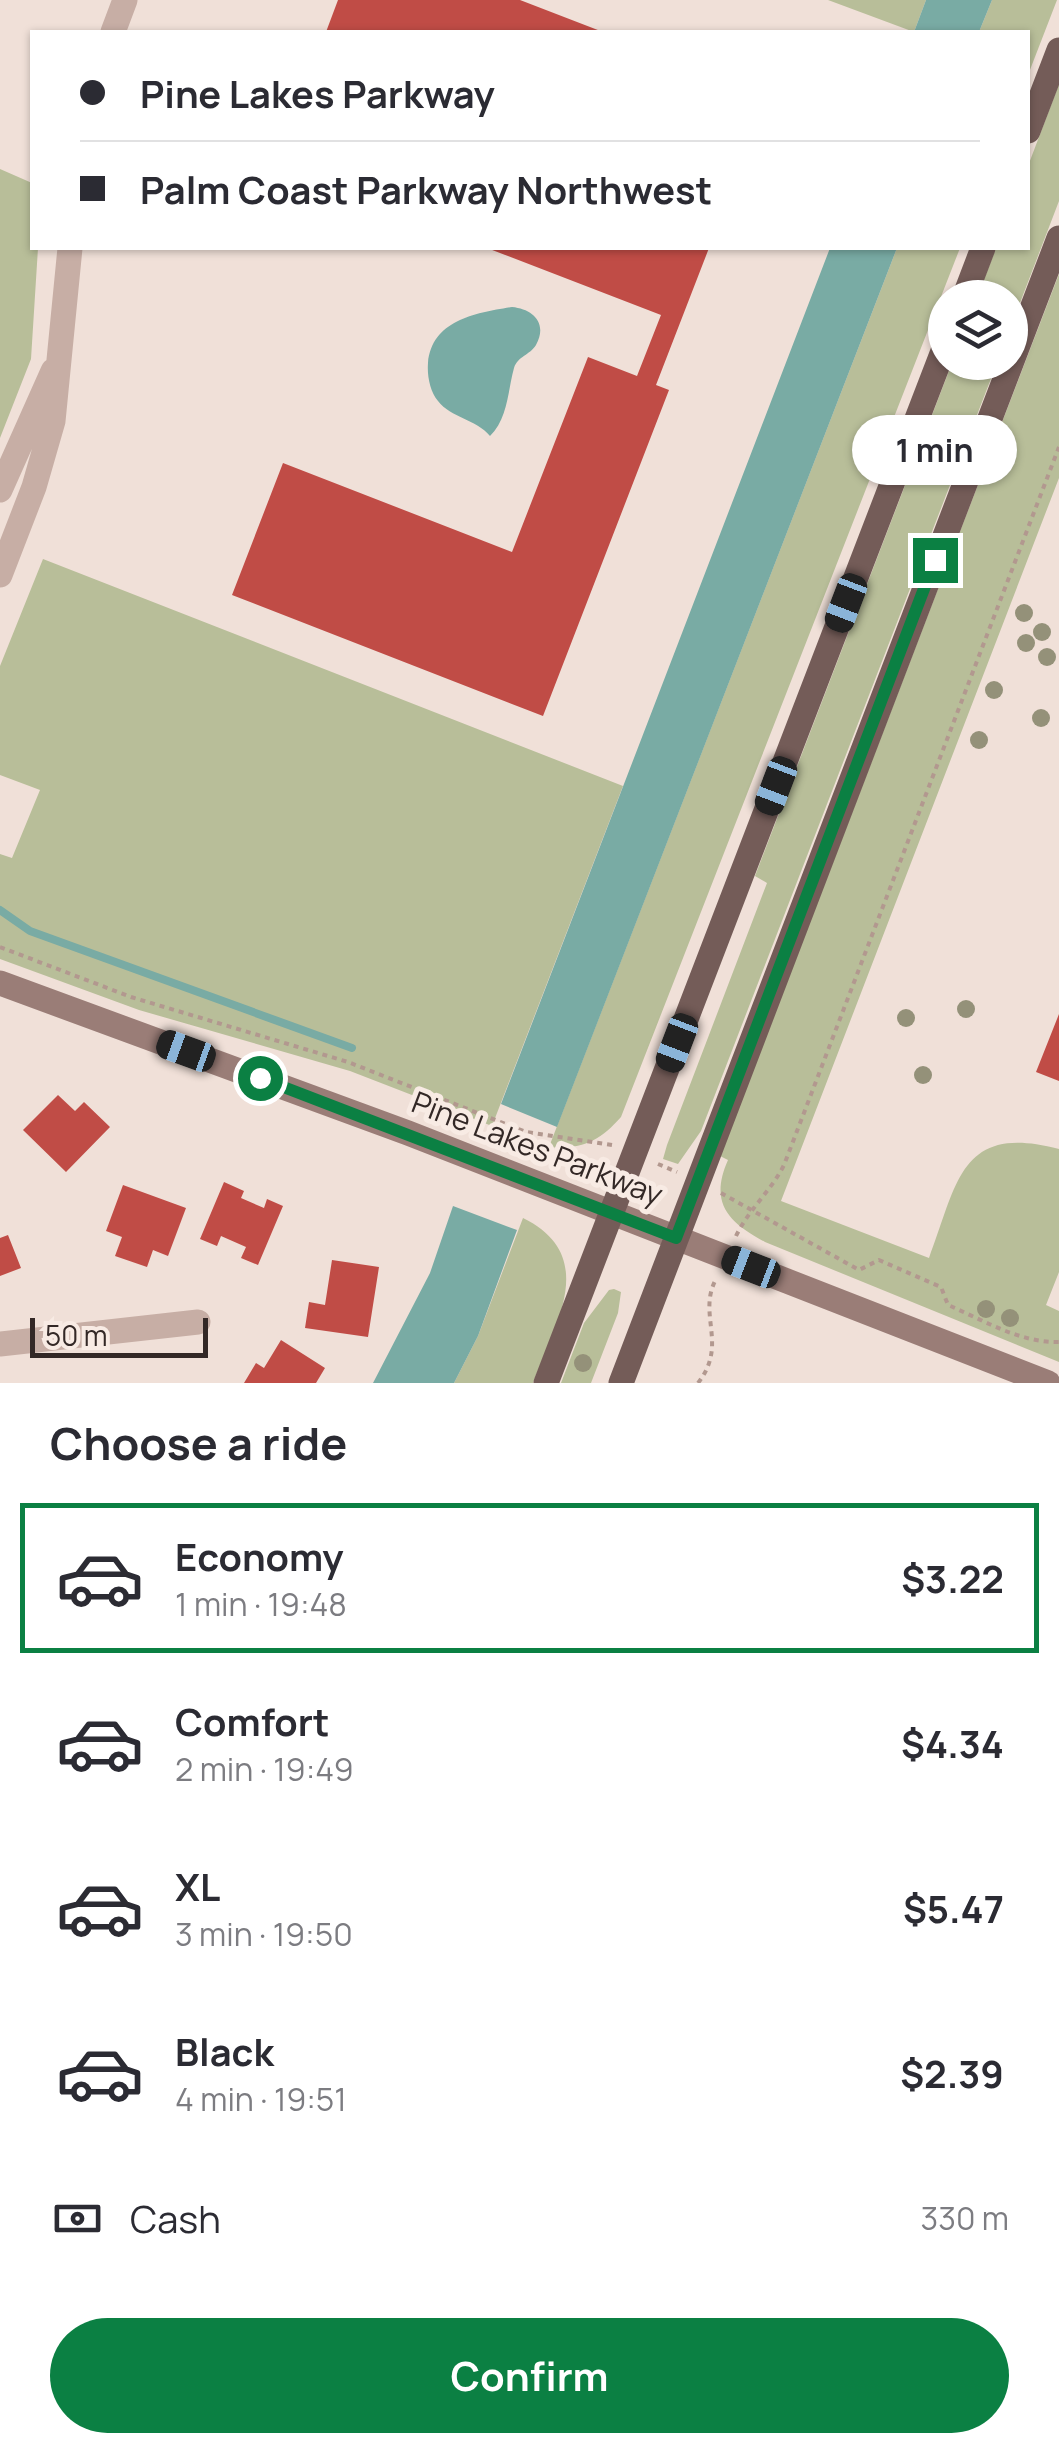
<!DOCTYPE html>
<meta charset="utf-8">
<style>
body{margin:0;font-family:Manrope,sans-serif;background:#f2f2f3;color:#2b2b33;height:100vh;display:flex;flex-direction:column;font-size:38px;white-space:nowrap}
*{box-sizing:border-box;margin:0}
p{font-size:32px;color:#7c7c81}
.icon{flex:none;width:55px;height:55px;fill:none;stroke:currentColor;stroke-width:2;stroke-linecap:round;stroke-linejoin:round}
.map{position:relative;height:1383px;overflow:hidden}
.sheet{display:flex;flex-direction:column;background:#fff;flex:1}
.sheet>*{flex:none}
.banner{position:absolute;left:30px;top:30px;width:1000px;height:220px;border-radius:0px;box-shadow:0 2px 8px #0004;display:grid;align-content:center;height:220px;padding:0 50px;background:#fff}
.buttons{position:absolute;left:928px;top:280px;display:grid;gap:20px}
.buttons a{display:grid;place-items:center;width:100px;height:100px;border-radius:50%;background:#fff;box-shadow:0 2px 8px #0004;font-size:50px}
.scale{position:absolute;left:30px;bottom:25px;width:178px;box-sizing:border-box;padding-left:10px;border:5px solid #332826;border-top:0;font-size:28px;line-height:35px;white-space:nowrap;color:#332826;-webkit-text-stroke:8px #f8ebe4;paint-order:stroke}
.end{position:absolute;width:45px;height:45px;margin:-22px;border:12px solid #0b8043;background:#fff;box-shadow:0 0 0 5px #fff}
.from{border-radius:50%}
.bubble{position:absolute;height:70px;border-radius:35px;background:#fff;box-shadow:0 2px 8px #0004;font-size:32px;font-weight:700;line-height:70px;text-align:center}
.car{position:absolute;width:30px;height:60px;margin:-30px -15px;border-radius:12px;box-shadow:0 0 8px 2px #0007;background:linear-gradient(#222 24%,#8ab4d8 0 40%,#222 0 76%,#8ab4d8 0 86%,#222 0)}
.banner b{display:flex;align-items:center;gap:35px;height:95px;font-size:38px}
.banner b+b{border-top:2px solid #e1e1e2}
.banner i{width:25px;height:25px;background:#2b2b33}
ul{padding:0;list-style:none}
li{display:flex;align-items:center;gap:30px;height:150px;margin:0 20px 15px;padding:0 30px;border:5px solid transparent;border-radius:0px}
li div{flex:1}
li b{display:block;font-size:38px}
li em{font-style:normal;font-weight:700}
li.on{border-color:#0b8043}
li>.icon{width:90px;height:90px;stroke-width:1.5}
h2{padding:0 50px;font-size:45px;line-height:120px}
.pay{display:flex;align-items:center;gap:25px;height:110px;padding:0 50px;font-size:38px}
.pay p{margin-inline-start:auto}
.primary-button{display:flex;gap:20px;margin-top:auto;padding:20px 50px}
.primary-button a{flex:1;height:115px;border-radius:60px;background:#0b8043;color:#fff;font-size:40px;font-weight:700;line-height:115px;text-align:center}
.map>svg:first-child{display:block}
.green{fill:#b8be99}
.water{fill:#79aba4}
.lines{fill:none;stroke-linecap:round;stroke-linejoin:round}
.stream{stroke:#79aba4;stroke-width:8}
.building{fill:#c04c46}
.path{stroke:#b2988f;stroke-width:4;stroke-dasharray:5 5;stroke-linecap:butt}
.street{stroke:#c7aea5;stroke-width:25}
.secondary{stroke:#9a7d77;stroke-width:25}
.primary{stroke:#745c58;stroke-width:25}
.tree{fill:#949179}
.route{stroke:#0b8043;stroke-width:12}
.labels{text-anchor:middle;stroke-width:10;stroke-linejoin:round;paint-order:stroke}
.street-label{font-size:30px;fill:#332826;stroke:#f8ebe4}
</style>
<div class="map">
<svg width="1059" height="1383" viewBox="0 0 1059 1383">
<rect width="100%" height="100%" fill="#f0e0d8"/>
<path class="green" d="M828 0H926L914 32Z
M992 0H1057L1028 75V32H979Z
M1059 84V201L1010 329V298H977L996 248H1028V166Z
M0 169 32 183V248H38L31 359 0 438Z
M897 248H960L621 1117C600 1141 581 1150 549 1147Z
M1059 274V478L781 1201 929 1258C958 1182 960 1123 1059 1149V1272L1046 1305 1059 1311V1362L765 1242C728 1222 709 1203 728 1160L720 1156Z
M952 363H997L701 1131 678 1164 663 1159 667 1145 767 883 755 876Z
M43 559 623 786 492 1126 350 1071 139 1010 0 959V854L12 858 40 790 0 775V666Z
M523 1218C600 1256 555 1324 533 1383H454L478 1336Z
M614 1289 621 1292 618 1313 591 1383H561L584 1323 609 1290Z"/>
<path class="water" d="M926 0H992L979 32H914Z
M830 248H897L557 1127 501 1104Z
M512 307C533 309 548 323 536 345 530 355 518 356 514 368 508 389 508 419 490 436 476 419 451 418 438 401 430 391 427 376 428 363 432 320 476 313 512 307Z
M453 1206 517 1230 478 1336 454 1383H373L430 1273Z"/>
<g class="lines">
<path class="stream" d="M0 910 30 931 352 1048"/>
</g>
<path class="building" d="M338 0H520L603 32H326Z
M487 248H709L656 385 669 390 543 716 232 595 283 463 512 552 588 357 637 376 661 315Z
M1059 1014V1081L1036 1072Z
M58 1095 75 1111 84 1102 110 1127 66 1172 23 1130Z
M224 1182 244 1191 241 1198 264 1208 267 1199 283 1206 258 1265 241 1258 246 1247 221 1236 217 1246 200 1239Z
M123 1185 186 1208 168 1256 153 1250 147 1267 115 1256 122 1237 106 1231Z
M8 1235 21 1268 0 1276V1238Z
M332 1260 379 1267 368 1337 305 1328 309 1302 325 1305Z
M281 1340 325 1368 316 1383H244L256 1363 264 1368Z"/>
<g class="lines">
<path class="path" d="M0 947 131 997 348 1062 526 1132 612 1145
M658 1164 677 1172
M721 1193 859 1270 879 1260 941 1287 948 1305C983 1320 1020 1343 1059 1342
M736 1236C749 1209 771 1191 784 1165L1059 447
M698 1383C728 1345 698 1316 715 1281"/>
<path class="street" d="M113 32 125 0
M0 490 53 371
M0 575 34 487 53 421 70 248
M0 1344 198 1322"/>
<path class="secondary" d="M0 983 408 1133 1048 1383"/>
<path class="primary" d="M1028 131 1059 50
M964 298 983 248
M546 1383 945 346
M621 1383 1059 238"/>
</g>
<g class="tree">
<circle cx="1024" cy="613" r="9"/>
<circle cx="1042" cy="632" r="9"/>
<circle cx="1026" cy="643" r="9"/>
<circle cx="1047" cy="657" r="9"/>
<circle cx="994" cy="690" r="9"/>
<circle cx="1041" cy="718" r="9"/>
<circle cx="979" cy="740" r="9"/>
<circle cx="966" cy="1009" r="9"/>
<circle cx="906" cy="1018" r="9"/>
<circle cx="923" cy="1075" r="9"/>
<circle cx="986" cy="1309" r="9"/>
<circle cx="1010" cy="1318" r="9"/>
<circle cx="583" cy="1363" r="9"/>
</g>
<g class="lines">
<path class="route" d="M260 1078 676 1238 935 560"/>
</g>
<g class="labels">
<g class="street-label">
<text transform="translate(537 1149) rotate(21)" y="10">Pine Lakes Parkway</text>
</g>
</g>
</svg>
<div class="buttons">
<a><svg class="icon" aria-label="layers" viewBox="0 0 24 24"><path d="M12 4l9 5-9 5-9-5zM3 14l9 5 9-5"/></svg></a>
</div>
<div class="scale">50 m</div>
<i class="end from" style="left:260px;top:1078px"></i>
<i class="end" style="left:935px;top:560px"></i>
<div class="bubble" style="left:852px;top:415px;width:165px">1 min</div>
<i class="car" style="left:846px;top:603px;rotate:201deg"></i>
<i class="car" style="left:776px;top:786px;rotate:201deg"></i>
<i class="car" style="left:677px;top:1043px;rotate:201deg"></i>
<i class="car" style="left:186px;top:1051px;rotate:290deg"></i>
<i class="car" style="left:751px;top:1267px;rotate:291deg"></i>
<div class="banner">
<b><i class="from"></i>Pine Lakes Parkway</b>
<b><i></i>Palm Coast Parkway Northwest</b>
</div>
</div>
<section class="sheet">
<h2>Choose a ride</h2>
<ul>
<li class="on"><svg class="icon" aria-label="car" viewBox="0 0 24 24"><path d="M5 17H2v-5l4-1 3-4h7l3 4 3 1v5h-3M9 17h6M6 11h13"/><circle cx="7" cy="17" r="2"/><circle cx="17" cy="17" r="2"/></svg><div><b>Economy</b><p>1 min · 19:48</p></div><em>$3.22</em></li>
<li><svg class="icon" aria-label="car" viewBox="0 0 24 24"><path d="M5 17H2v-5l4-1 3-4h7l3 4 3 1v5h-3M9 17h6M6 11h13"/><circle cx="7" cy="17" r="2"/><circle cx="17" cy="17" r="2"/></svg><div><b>Comfort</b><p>2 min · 19:49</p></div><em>$4.34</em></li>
<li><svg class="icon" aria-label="car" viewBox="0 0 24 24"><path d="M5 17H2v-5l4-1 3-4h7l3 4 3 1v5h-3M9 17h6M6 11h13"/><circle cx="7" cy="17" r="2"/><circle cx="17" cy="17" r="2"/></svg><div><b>XL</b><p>3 min · 19:50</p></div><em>$5.47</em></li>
<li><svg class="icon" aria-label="car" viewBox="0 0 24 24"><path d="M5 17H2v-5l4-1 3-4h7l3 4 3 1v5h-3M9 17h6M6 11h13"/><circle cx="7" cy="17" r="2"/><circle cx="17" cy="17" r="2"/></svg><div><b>Black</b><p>4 min · 19:51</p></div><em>$2.39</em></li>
</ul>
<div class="pay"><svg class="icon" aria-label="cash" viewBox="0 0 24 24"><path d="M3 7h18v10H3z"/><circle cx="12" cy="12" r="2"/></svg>Cash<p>330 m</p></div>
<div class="primary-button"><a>Confirm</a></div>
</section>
